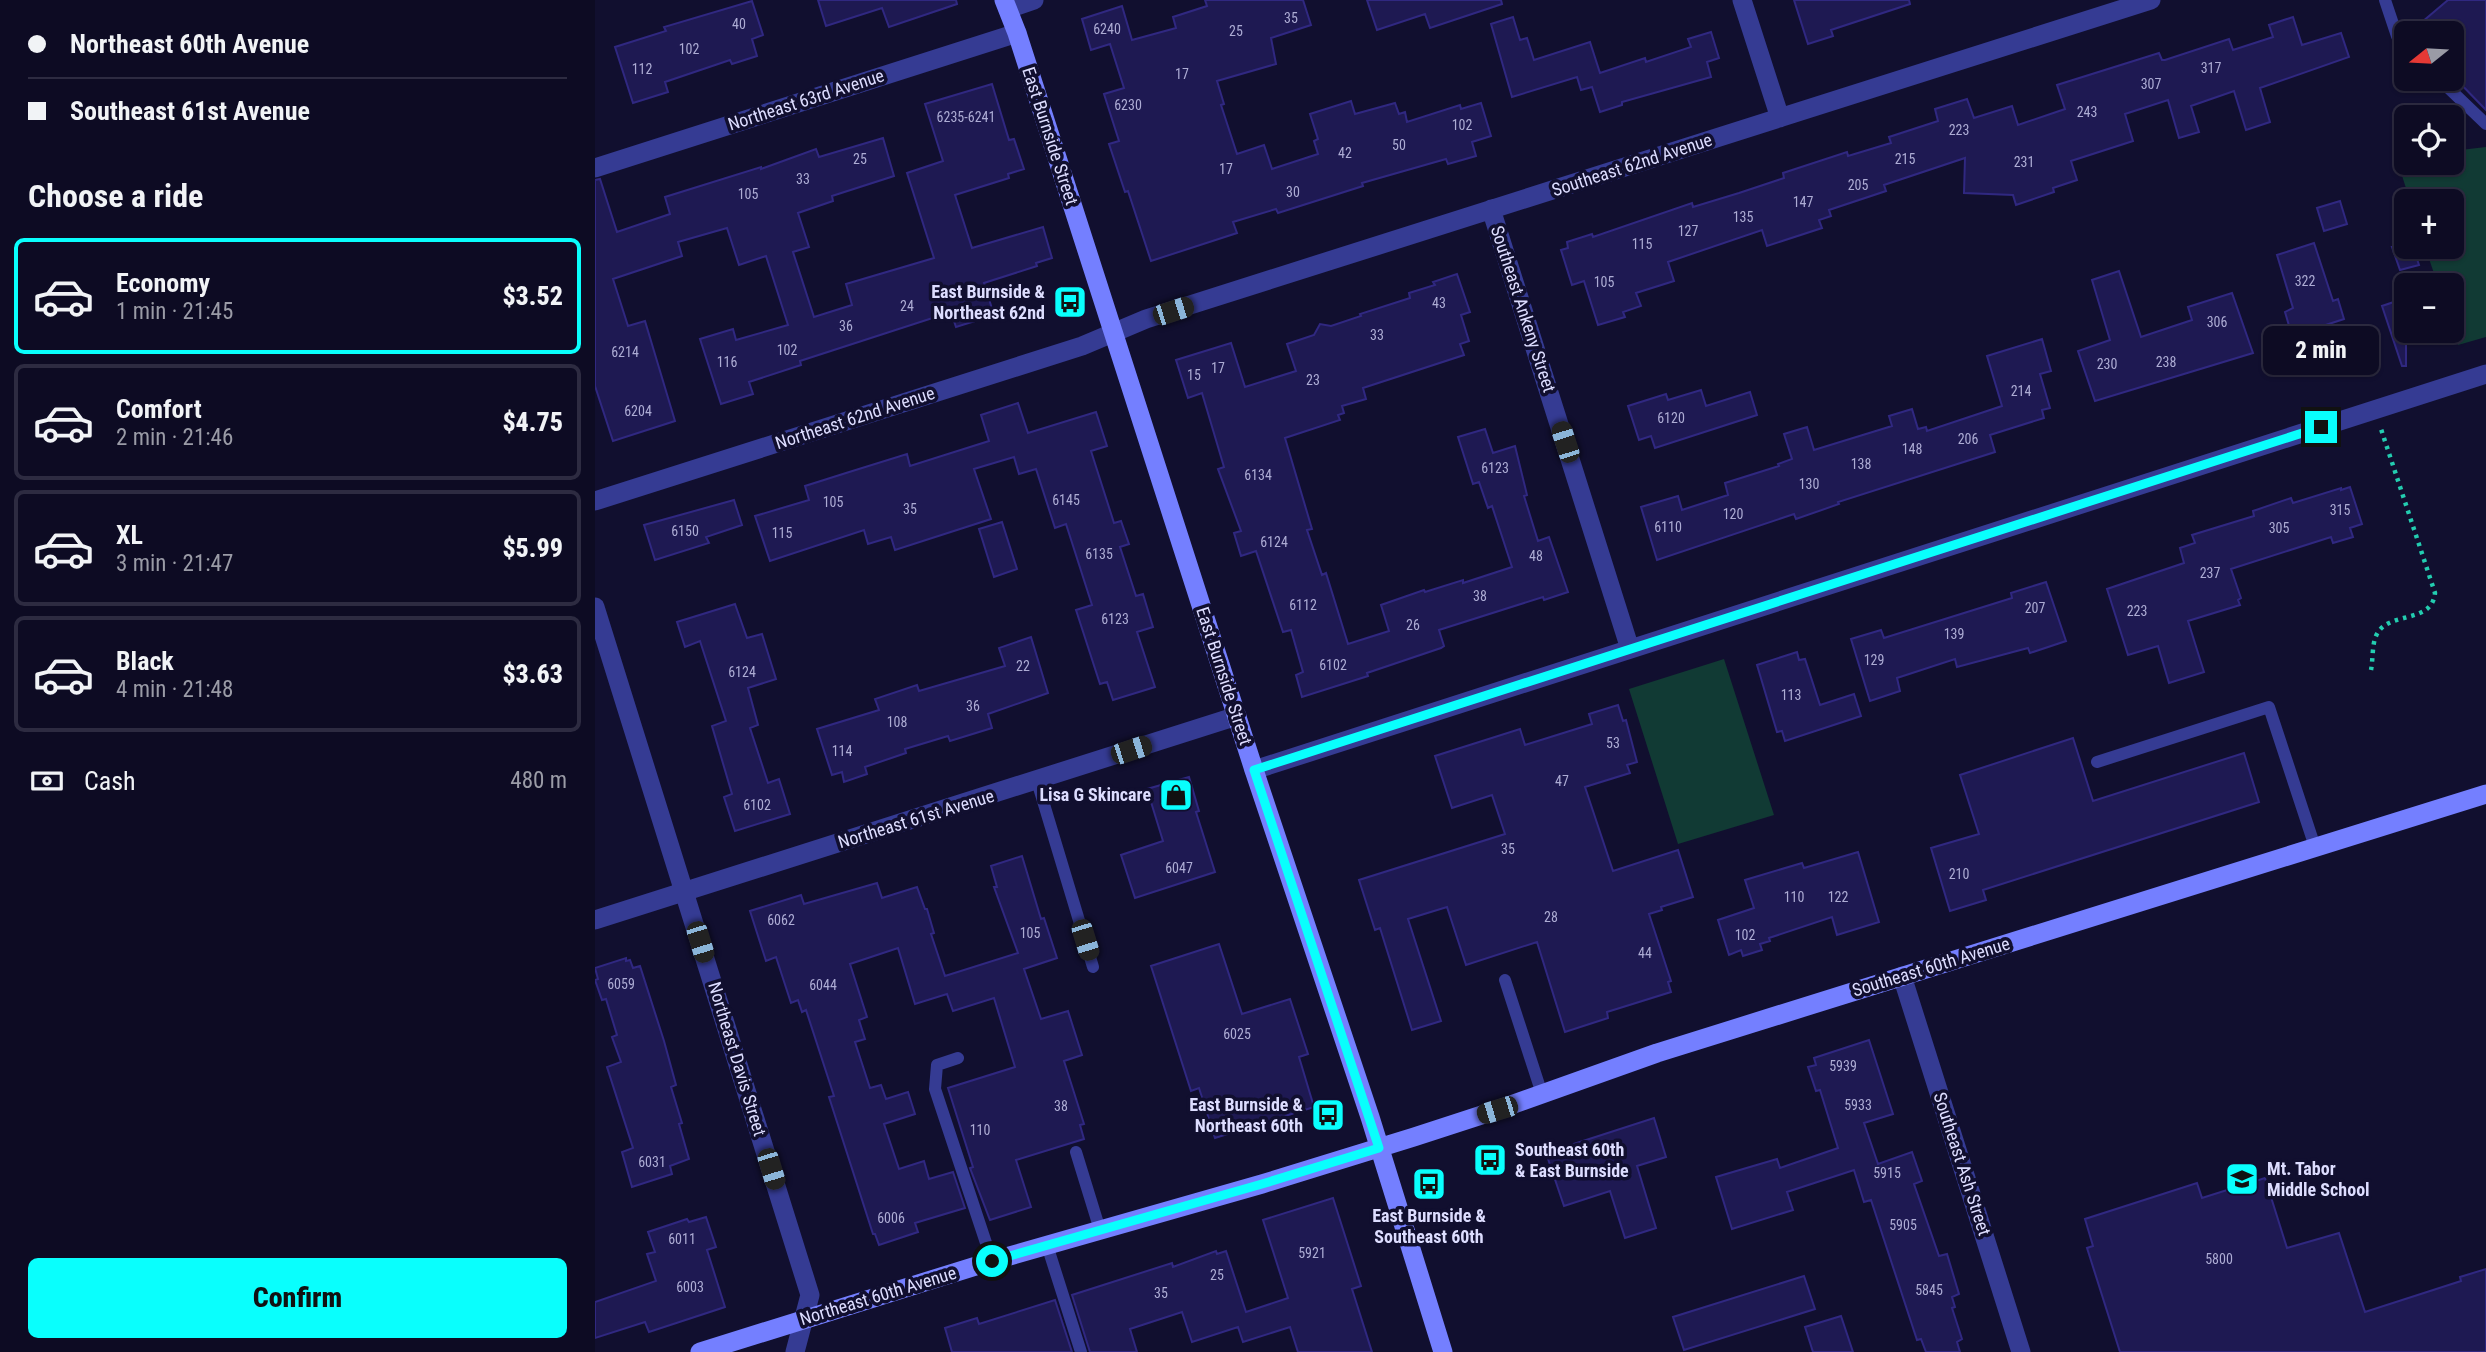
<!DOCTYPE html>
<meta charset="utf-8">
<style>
body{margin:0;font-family:"Roboto Condensed",sans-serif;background:#1b1930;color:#f1f3f6;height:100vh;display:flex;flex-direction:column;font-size:26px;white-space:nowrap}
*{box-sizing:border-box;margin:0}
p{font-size:23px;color:#9a9ba6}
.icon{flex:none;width:38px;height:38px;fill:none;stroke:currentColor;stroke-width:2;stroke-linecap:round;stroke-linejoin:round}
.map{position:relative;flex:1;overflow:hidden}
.drawer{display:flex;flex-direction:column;background:#0d0b23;width:595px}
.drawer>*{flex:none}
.hud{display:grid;align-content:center;height:154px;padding:0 28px;background:#0d0b23}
.needle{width:46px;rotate:252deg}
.buttons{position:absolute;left:1799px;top:21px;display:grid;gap:14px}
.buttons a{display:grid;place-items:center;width:70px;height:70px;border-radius:10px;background:#0d0b23;box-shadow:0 2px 5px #0004,0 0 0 2px #2d2b41;font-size:35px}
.end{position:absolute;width:32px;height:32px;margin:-16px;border:9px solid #09fffd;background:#111;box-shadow:0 0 0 4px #111}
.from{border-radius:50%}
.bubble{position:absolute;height:49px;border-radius:10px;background:#0d0b23;box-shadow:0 2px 5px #0004,0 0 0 2px #2d2b41;font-size:23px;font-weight:800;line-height:49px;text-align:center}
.car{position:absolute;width:21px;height:42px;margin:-21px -10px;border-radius:9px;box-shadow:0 0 5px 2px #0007;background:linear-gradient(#222 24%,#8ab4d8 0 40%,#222 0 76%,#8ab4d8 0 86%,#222 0)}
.hud b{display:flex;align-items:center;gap:24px;height:66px;font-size:26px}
.hud b+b{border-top:2px solid #2d2b41}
.hud i{width:18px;height:18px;background:#f1f3f6}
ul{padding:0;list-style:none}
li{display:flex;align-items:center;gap:21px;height:116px;margin:0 14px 10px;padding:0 14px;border:4px solid #2d2b41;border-radius:10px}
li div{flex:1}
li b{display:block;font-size:26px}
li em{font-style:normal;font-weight:800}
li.selected{border-color:#09fffd}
li>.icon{width:63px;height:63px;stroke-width:1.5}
h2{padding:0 28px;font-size:32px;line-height:84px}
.pay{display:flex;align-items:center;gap:18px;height:77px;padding:0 28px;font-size:26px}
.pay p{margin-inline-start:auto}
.button{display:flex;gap:14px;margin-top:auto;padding:14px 28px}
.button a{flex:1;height:80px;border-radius:10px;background:#09fffd;color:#111;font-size:28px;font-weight:800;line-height:80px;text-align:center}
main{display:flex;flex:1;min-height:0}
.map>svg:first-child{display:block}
.green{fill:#113a34}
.building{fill:#1e1952;stroke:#302881;stroke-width:2}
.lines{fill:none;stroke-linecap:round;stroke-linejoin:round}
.path{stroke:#23cdb0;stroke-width:4.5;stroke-dasharray:3.5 5;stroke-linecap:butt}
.service{stroke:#353b93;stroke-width:12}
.minor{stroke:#353b93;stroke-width:19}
.secondary{stroke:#747fff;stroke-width:19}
.route{stroke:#09fffd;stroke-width:9}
.labels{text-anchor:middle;stroke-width:7;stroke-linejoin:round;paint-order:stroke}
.number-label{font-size:14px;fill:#adacd4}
.street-label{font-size:18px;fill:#ddf;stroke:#110f2f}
.poi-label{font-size:18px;font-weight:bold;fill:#ddf;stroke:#110f2f;text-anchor:end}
</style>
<main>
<section class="drawer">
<div class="hud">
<b><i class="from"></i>Northeast 60th Avenue</b>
<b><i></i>Southeast 61st Avenue</b>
</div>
<h2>Choose a ride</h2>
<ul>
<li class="selected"><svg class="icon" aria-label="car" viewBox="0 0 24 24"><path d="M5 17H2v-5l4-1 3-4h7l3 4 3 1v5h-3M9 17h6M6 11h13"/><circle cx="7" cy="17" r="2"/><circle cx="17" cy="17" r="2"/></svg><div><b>Economy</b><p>1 min · 21:45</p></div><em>$3.52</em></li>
<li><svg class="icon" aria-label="car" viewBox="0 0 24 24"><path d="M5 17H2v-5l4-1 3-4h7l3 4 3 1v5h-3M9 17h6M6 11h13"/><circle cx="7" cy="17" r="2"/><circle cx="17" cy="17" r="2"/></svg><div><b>Comfort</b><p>2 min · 21:46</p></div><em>$4.75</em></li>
<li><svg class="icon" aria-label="car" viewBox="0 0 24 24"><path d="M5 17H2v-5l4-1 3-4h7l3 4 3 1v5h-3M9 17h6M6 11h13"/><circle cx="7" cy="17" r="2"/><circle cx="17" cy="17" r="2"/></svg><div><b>XL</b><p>3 min · 21:47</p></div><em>$5.99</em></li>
<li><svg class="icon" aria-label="car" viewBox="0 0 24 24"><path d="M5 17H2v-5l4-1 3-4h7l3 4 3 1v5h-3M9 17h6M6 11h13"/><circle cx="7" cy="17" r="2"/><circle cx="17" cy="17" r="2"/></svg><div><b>Black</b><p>4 min · 21:48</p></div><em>$3.63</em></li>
</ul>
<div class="pay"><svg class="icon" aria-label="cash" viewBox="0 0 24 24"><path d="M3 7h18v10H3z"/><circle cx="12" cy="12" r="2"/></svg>Cash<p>480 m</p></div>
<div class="button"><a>Confirm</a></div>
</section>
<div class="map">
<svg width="1891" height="1352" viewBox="0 0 1891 1352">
<rect width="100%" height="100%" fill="#110f2f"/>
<path class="green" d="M1891 147V337L1863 345 1857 327V285H1843L1830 247H1857V201H1815L1804 166 1816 163H1857V151Z
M1129 659 1179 815 1083 844 1034 689Z"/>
<path class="building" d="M223 0H361L362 4 294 27 287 8 231 26Z
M610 0H708L716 25 676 38 681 64 622 81 629 104 626 105 642 154 669 145 677 169 723 154 719 141 723 139 715 114 756 101 760 114 800 103 804 114 810 112 812 122 865 105 866 109 886 103 896 136 877 142 881 156 853 164 851 159 767 183 768 186 683 213 681 209 638 222 642 233 556 261 533 191 530 192 514 144 524 141 509 94 529 88 515 44 496 50 487 19 527 6 537 40 581 28 578 17 612 6Z
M772 0H906L907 4 835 28 830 14 782 30Z
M1199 0H1314L1315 4 1236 30 1238 36 1213 44Z
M1853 0H1891V110L1857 75V33H1814Z
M157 1 168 35 157 39 162 56 137 64 135 60 70 82 73 92 38 103 20 47 71 31 69 27Z
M918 17 925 40 932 38 939 60 995 42 1005 73 1050 58 1051 62 1096 47 1093 39 1116 32 1124 58 1112 62 1116 77 1027 102V105L1005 112 997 87 986 90 982 77 917 97 896 24Z
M1698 17 1707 45 1746 33 1754 57 1665 88 1675 122 1651 130 1639 91 1596 106 1604 132 1584 138 1573 100 1530 114 1538 141 1476 161 1482 180 1458 188 1459 192 1421 205 1418 195 1369 193 1370 158 1289 185 1291 191 1234 210 1236 216 1224 220 1227 228 1172 246 1167 230 1073 262 1079 281 1041 293 1046 306 1028 312 1030 317 1003 325 989 281 977 285 966 250 973 248 972 242 997 234 998 237 1097 203 1098 207 1144 193 1189 178 1188 173 1252 152 1253 156 1296 143 1294 137 1343 121 1340 109 1372 99 1379 118 1417 106 1423 125 1470 109 1462 85 1564 53 1567 60H1570L1634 39 1638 50 1678 37 1674 25Z
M397 84 414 140 419 139 429 169 413 174 414 178 360 195 377 248 448 227 457 258 441 263 442 266 389 283 399 315 361 327 356 312 205 361 206 365 154 382 158 394 126 404 105 339 138 329 141 340 193 325 171 256 144 265 132 228 83 242 87 256 18 279 33 326 50 321 80 421 18 441 0 386V180L5 179 22 232 75 214 70 197 166 167V169L221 149 224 157 288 138 299 176 237 196 238 201 203 213 214 247 198 252 219 317 257 305 251 284 339 258 312 173 348 161 330 104Z
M1745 201 1752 224 1729 231 1722 208Z
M1719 243 1738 301 1743 299 1749 319 1697 336 1690 312 1698 308 1682 255Z
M1797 247H1818L1824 265 1805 270Z
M1524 271 1546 337 1597 320 1593 307 1637 293 1658 353 1500 401 1483 351 1515 340 1497 280Z
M862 274 875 312 866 315 874 341 865 344 869 355 768 388 771 399 747 406 749 413 743 415 745 420 690 438 717 529 712 530 727 575 731 573 753 644 794 631 786 605 829 590 830 592 868 580V583L917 567 897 506 893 508 884 482 878 484 863 437 890 429 898 453 920 446 932 495 929 496 943 541 954 537 973 592 949 600 948 597 844 630 849 646 846 648 772 673 773 676 707 697 701 675 708 672 696 630 688 632 661 551 646 556 639 533 646 531 623 469 629 467 607 393 593 398 581 360 636 343 650 387 701 371 692 344 719 335 725 324 736 326 766 316 765 314 815 298 814 293 840 285 838 282Z
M1811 298V366H1807L1787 306Z
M1447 339 1456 371 1445 374 1455 408 1447 410 1449 418 1395 435 1400 452 1243 502 1244 504 1201 519 1199 514 1062 560 1046 507 1083 496 1087 510 1133 495 1130 483 1184 466 1183 464 1197 459 1189 434 1212 427 1219 450 1297 426 1294 416 1317 409 1323 429 1331 427 1332 431 1407 406 1392 356Z
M1106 390 1111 406 1155 392 1162 415 1060 448 1056 436 1044 440 1033 406 1071 394 1073 400Z
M423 403 433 433 501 412 512 446 496 451 519 523 526 521 534 544 525 547 541 596 548 594 558 627 542 632 560 687 518 700 512 682 505 684 481 610 497 605 471 524 460 528 441 469 424 474 419 457 379 469 396 519 300 550 296 537 273 544 269 530 175 561 160 516 214 500 210 486 251 473 312 454 315 466 394 441 386 415Z
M1755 487 1767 524 1755 528 1758 537 1738 543 1736 537 1636 569 1646 598 1643 600 1645 605 1593 621 1609 672 1574 683 1563 646 1533 655 1512 589 1589 563 1585 548 1600 543 1597 535 1659 516 1658 511 1696 498 1698 503 1746 488V490Z
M139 500 147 525 111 537 114 543 60 560 49 525Z
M407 522 422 569 399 577 384 529Z
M1451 582 1471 641 1435 653 1433 648 1362 667 1360 659 1302 678 1305 691 1275 701 1256 639 1286 630 1289 638 1417 598 1416 593Z
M140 604 152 638 167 634 181 679 153 688 163 725 155 728 173 783 184 779 195 814 140 831 129 797 137 794 117 726 131 721 105 641 90 647 82 622Z
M436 637 453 693 393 714 397 728 355 741 353 736 310 749 311 753 270 767 272 774 249 782 247 772 237 775 222 729 284 710 280 699 322 685 324 691 410 666 404 648Z
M1202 652 1204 660 1210 659 1225 705 1259 694 1266 716 1190 741 1187 731 1182 732 1162 665Z
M1023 705 1028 721 1031 720 1042 762 1032 765 1035 773 990 787 1018 871 1083 850 1098 897 1066 907 1067 910 1054 914 1076 981 1073 982 1076 992 1012 1012 1013 1018 970 1032 942 942 871 965 852 907 813 919 846 1021 817 1030 785 928 780 930 764 880 910 834 897 795 857 808 840 756 925 729 930 745 997 724 994 714Z
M1478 738 1498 801 1649 753 1664 802 1388 890 1391 900 1355 911 1336 848 1384 834 1365 775Z
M594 777 604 811 601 812 620 872 540 898 526 855 568 841 552 789Z
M1263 852 1284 922 1242 935 1237 917 1174 938 1175 941 1165 944 1167 950 1148 956 1146 950 1134 955 1123 920 1159 908 1150 880 1207 863 1209 868Z
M427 856 446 919 449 918 462 958 429 969 446 1019 473 1011 487 1055 469 1061 489 1124 485 1125 489 1139 421 1160 436 1207 395 1220 375 1168 378 1167 353 1088 420 1067 399 998 358 1011 352 994 320 1004 303 948 255 964 272 1017 264 1020 270 1039 260 1042 275 1088 286 1085 291 1099 313 1092 320 1114 289 1124 304 1169 329 1161 334 1179 358 1172 370 1208 320 1223 323 1232 284 1245 280 1234H278L234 1097 239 1096 211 1010 207 1012 203 1000 196 1003 181 957 171 961 155 911 206 895 209 904 282 883 287 898 322 887 330 909H332L339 933 336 934 350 976 423 953 399 887H402L396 866Z
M624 944 647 1014 695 999 713 1054 704 1057 719 1107 620 1138 604 1088 596 1091 556 966Z
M31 958V961L35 960 38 968 45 966 69 1041 81 1085 76 1087 87 1123 84 1124 94 1159 75 1166 77 1174 37 1187 27 1152 38 1148 12 1067 26 1062 17 1037 22 1035 11 999 7 1000 0 980 3 979 0 968Z
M1274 1040 1298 1114 1269 1123 1283 1164 1317 1152 1327 1181 1319 1184 1344 1256 1352 1254 1364 1294 1357 1297 1360 1307 1357 1308 1367 1339 1362 1342 1365 1352H1331L1326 1339 1322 1340 1276 1200 1269 1202 1259 1170 1192 1192 1198 1210 1137 1229 1121 1177 1182 1159 1185 1168 1243 1148 1225 1090 1221 1091 1213 1067 1221 1065 1219 1058Z
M1059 1118 1071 1157 1042 1166 1061 1228 1030 1238 1015 1191 969 1206 951 1153Z
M1670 1178 1692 1248 1744 1233 1770 1312 1866 1281 1865 1277 1891 1269V1352H1525L1492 1248 1498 1246 1490 1219 1602 1183 1607 1198Z
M738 1198 766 1286 757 1289 777 1352H703L695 1327 648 1342 643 1327 597 1342 587 1312 535 1329 542 1352H495L477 1295 577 1263 578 1267 621 1251 622 1254 631 1251 651 1312 693 1298 668 1220Z
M111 1217 121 1247 112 1250 130 1307 54 1332 50 1322 0 1338V1302L61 1281 52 1254 60 1252 53 1232 92 1219 94 1222Z
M1209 1276 1220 1309 1089 1350 1078 1317Z
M460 1300 477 1352H357L350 1328 382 1318 384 1324Z
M1246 1316 1258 1352H1218L1210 1327Z"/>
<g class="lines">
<path class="path" d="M1776 670C1778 660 1777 645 1781 636 1792 610 1837 625 1840 593L1786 429"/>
<path class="service" d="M1790 0 1802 36 1811 45
M1844 79 1891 124
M1502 762 1674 707 1720 847
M442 781 498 967
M910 980 947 1094
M363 1058 342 1065 340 1089 397 1261
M481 1152 505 1230
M452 1245 486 1352"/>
<path class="minor" d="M1147 0 1185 118
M413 9 439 0
M0 168 422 33
M896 209 1035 649
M0 501 487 346 551 319 1556 0
M0 607 215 1295 200 1352
M659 770 1891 374
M0 920 642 716
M1307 976 1426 1352"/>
<path class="secondary" d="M409 0 422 33 659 770 775 1117 848 1352
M105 1352 397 1261 667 1184 819 1137 902 1110 1062 1053 1891 794"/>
</g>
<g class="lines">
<path class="route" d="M397 1261 667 1184 784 1148 659 770 1726 427"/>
</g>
<defs>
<symbol id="bus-square" viewBox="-11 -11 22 22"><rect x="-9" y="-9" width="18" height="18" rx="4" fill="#09fffd" stroke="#110f2f"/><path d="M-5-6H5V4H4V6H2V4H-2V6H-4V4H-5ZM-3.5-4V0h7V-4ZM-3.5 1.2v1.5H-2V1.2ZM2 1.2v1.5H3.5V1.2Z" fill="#111"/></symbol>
<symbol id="shop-square" viewBox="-11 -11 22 22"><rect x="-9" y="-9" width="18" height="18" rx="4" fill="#09fffd" stroke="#110f2f"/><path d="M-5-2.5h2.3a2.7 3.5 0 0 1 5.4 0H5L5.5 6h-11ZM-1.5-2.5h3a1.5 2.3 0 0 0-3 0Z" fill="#111"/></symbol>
<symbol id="school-square" viewBox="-11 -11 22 22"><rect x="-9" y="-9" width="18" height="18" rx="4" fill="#09fffd" stroke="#110f2f"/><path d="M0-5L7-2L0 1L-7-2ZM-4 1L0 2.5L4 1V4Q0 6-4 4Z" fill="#111"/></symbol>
</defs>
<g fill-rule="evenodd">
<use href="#bus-square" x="456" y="283" width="38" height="38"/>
<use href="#shop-square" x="562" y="776" width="38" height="38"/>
<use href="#bus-square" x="714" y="1096" width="38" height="38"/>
<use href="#bus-square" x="876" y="1141" width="38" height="38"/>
<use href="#school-square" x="1628" y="1160" width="38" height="38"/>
<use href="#bus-square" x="815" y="1165" width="38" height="38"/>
</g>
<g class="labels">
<g class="number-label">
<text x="696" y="23">35</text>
<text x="144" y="29">40</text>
<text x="512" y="34">6240</text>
<text x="641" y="36">25</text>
<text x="94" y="54">102</text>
<text x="1616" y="73">317</text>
<text x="47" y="74">112</text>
<text x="587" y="79">17</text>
<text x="1556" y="89">307</text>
<text x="533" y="110">6230</text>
<text x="1492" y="117">243</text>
<text x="371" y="122">6235-6241</text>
<text x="867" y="130">102</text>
<text x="1364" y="135">223</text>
<text x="804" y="150">50</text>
<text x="750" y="158">42</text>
<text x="265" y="164">25</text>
<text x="1310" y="164">215</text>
<text x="1429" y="167">231</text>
<text x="631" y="174">17</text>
<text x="208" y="184">33</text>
<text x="1263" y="190">205</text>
<text x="698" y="197">30</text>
<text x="153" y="199">105</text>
<text x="1208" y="207">147</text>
<text x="1148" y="222">135</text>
<text x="1093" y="236">127</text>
<text x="1047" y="249">115</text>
<text x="1710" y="286">322</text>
<text x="1009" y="287">105</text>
<text x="844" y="308">43</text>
<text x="312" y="311">24</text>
<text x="1622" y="327">306</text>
<text x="251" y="331">36</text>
<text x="782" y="340">33</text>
<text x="192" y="355">102</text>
<text x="30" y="357">6214</text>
<text x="132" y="367">116</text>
<text x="1571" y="367">238</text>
<text x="1512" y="369">230</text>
<text x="623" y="373">17</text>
<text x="599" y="380">15</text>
<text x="718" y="385">23</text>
<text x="1426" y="396">214</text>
<text x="43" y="416">6204</text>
<text x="1076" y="423">6120</text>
<text x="1373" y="444">206</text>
<text x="1317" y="454">148</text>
<text x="1266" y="469">138</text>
<text x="900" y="473">6123</text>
<text x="663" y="480">6134</text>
<text x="1214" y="489">130</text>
<text x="471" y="505">6145</text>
<text x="238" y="507">105</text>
<text x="315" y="514">35</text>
<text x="1745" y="515">315</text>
<text x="1138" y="519">120</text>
<text x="1073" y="532">6110</text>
<text x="1684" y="533">305</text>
<text x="90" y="536">6150</text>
<text x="187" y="538">115</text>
<text x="679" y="547">6124</text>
<text x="504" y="559">6135</text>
<text x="941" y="561">48</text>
<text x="1615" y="578">237</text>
<text x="885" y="601">38</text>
<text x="708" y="610">6112</text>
<text x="1440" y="613">207</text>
<text x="1542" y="616">223</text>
<text x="520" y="624">6123</text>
<text x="818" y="630">26</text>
<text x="1359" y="639">139</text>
<text x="1279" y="665">129</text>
<text x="738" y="670">6102</text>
<text x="428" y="671">22</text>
<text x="147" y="677">6124</text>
<text x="1196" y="700">113</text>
<text x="378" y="711">36</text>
<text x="302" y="727">108</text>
<text x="1018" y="748">53</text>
<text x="247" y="756">114</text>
<text x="967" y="786">47</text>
<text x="162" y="810">6102</text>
<text x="913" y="854">35</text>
<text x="584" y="873">6047</text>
<text x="1364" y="879">210</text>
<text x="1199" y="902">110</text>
<text x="1243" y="902">122</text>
<text x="956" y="922">28</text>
<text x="186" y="925">6062</text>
<text x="435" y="938">105</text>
<text x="1150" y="940">102</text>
<text x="1050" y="958">44</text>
<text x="26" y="989">6059</text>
<text x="228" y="990">6044</text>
<text x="642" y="1039">6025</text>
<text x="1248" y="1071">5939</text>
<text x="1263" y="1110">5933</text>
<text x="466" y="1111">38</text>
<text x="385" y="1135">110</text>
<text x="57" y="1167">6031</text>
<text x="1292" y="1178">5915</text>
<text x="296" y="1223">6006</text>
<text x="1308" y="1230">5905</text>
<text x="87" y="1244">6011</text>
<text x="717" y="1258">5921</text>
<text x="1624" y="1264">5800</text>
<text x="622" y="1280">25</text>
<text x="95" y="1292">6003</text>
<text x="1334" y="1295">5845</text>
<text x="566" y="1298">35</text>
</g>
<g class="street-label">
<text transform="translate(211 100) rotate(-18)" y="6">Northeast 63rd Avenue</text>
<text transform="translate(455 136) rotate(72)" y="6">East Burnside Street</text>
<text transform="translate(1037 165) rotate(-18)" y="6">Southeast 62nd Avenue</text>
<text transform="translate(928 309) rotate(72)" y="6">Southeast Ankeny Street</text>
<text transform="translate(260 418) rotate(-18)" y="6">Northeast 62nd Avenue</text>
<text transform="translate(629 676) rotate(72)" y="6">East Burnside Street</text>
<text transform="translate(321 819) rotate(-17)" y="6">Northeast 61st Avenue</text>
<text transform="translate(1336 967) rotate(-17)" y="6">Southeast 60th Avenue</text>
<text transform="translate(142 1059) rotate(73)" y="6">Northeast Davis Street</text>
<text transform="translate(1367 1164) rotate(72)" y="6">Southeast Ash Street</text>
<text transform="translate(283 1296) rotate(-17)" y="6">Northeast 60th Avenue</text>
</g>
<g class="poi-label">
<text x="450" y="298">East Burnside &amp;<tspan x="450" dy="21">Northeast 62nd</tspan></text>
<text x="556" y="801">Lisa G Skincare</text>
<text x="708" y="1111">East Burnside &amp;<tspan x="708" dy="21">Northeast 60th</tspan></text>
<text x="920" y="1156" text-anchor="start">Southeast 60th<tspan x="920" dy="21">&amp; East Burnside</tspan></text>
<text x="1672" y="1175" text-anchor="start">Mt. Tabor<tspan x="1672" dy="21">Middle School</tspan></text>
<text x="834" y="1222" text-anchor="middle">East Burnside &amp;<tspan x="834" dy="21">Southeast 60th</tspan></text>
</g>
</g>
</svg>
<div class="buttons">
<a><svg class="needle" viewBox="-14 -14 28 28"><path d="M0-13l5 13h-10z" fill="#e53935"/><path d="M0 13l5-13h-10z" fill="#9a9ba6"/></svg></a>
<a><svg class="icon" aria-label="locate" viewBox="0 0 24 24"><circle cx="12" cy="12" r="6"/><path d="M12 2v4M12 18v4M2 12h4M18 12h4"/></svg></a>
<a>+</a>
<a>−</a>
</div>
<i class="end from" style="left:397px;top:1261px"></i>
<i class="end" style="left:1726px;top:427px"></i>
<div class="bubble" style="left:1668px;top:326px;width:116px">2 min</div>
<i class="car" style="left:578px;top:311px;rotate:72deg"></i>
<i class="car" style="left:970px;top:442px;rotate:342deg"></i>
<i class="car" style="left:536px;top:750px;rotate:72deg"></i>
<i class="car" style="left:490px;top:940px;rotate:163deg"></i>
<i class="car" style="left:105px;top:942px;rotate:163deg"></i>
<i class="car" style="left:902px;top:1110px;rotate:253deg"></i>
<i class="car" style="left:176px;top:1169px;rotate:163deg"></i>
</div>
</main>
